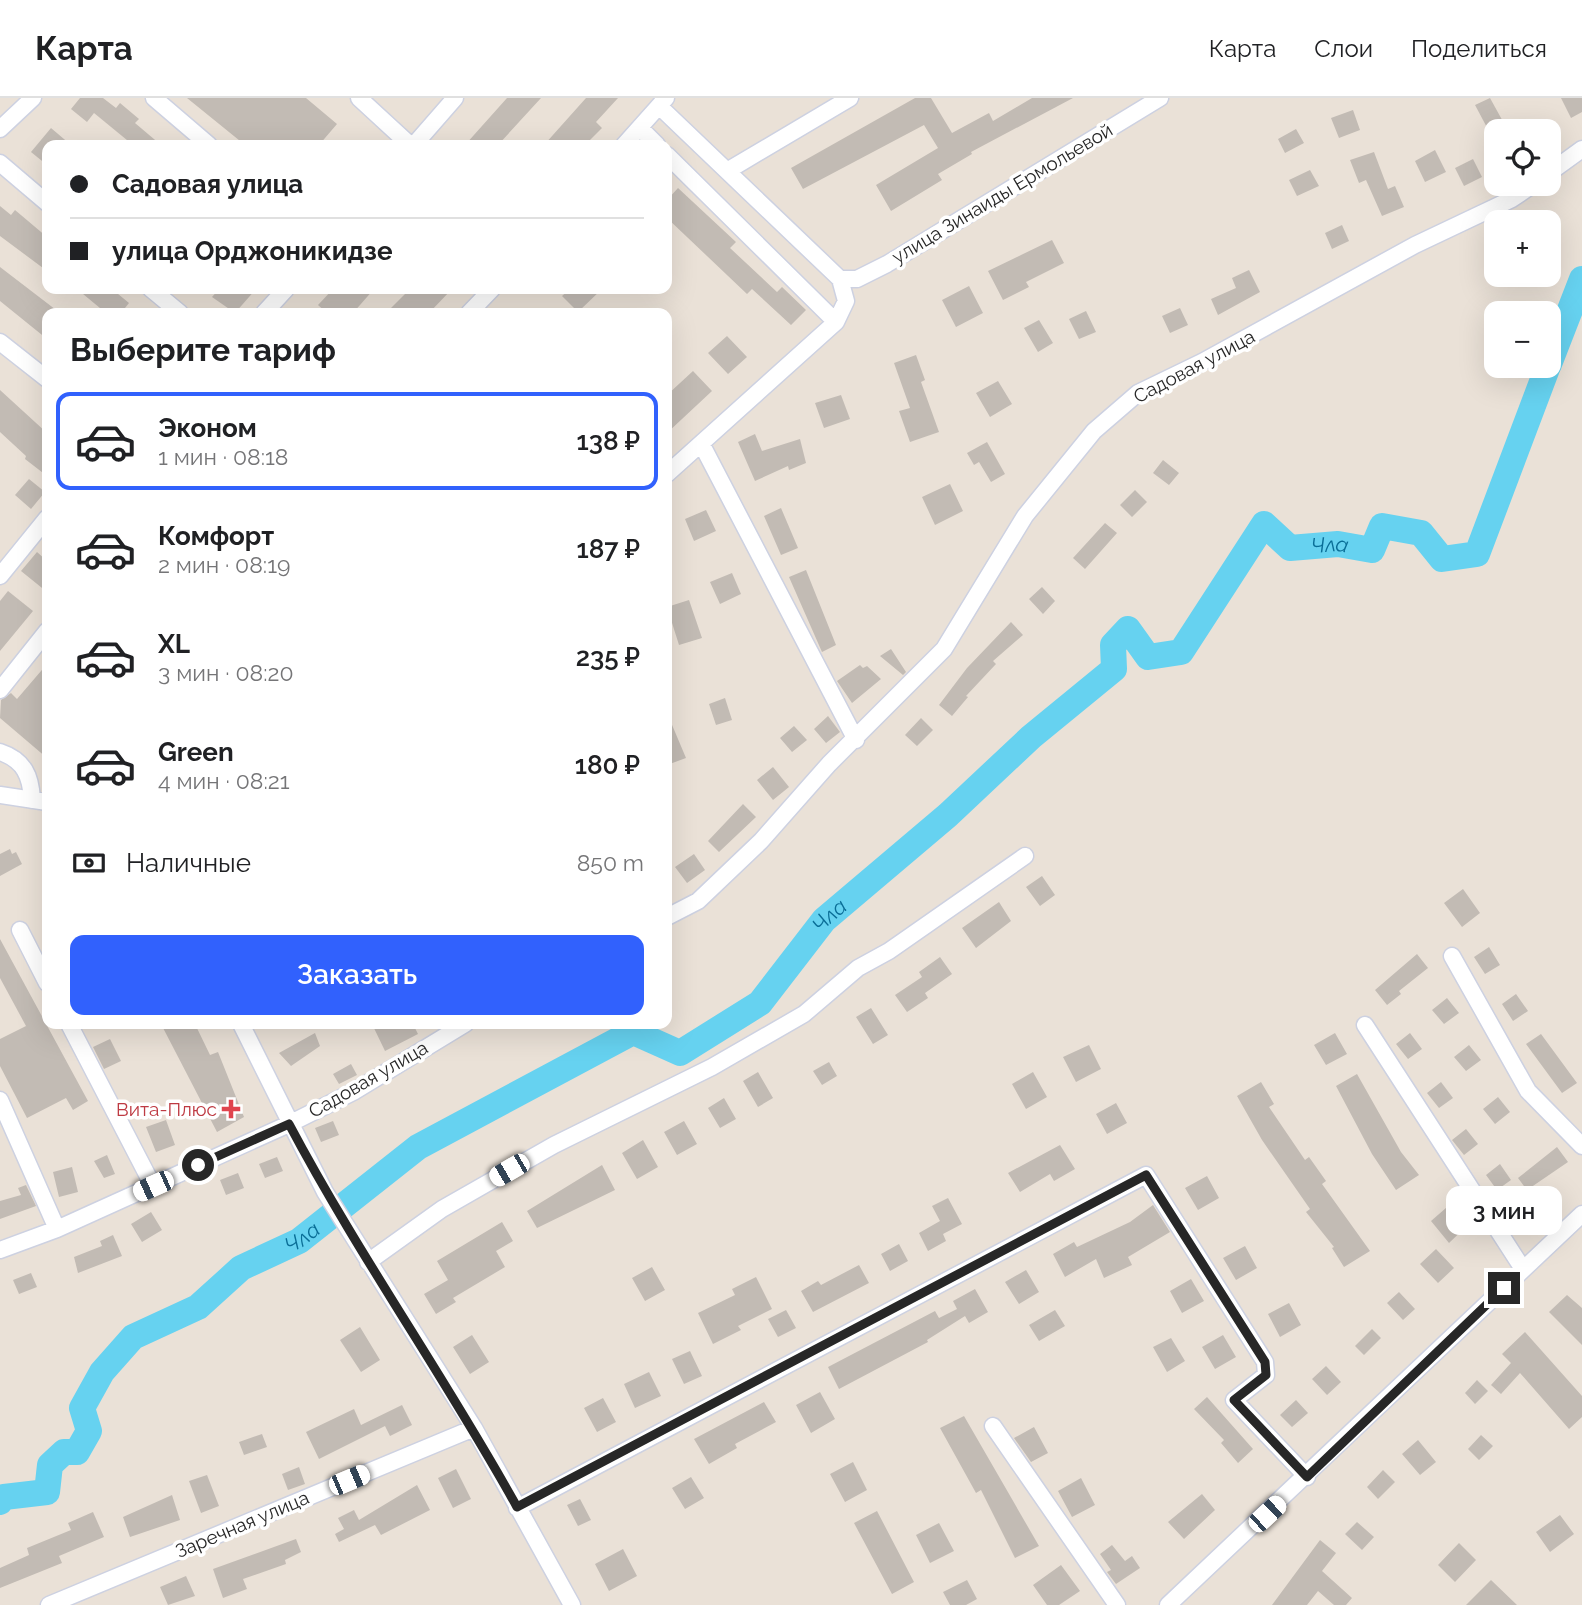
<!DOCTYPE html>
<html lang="ru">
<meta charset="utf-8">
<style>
body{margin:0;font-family:Raleway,sans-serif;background:#f2f2f2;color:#202124;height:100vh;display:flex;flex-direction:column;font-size:26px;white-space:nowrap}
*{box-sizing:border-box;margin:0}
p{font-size:23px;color:#757577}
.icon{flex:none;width:38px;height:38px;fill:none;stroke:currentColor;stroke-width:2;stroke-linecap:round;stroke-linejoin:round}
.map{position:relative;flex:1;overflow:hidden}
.sheet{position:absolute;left:42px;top:210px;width:630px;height:721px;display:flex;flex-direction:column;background:#fff;border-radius:14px;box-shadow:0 7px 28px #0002}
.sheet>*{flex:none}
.top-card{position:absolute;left:42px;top:42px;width:630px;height:154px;border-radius:14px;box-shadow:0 7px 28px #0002;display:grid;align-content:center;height:154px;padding:0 28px;background:#fff}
.buttons{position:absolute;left:1484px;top:21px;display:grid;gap:14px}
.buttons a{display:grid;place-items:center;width:77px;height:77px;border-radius:14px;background:#fff;box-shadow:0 7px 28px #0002;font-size:35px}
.end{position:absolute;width:32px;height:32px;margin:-16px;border:9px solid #272727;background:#fff;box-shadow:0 0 0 4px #fff}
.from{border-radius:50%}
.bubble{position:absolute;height:49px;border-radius:14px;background:#fff;box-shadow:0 7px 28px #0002;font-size:23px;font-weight:600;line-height:49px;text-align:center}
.car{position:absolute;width:21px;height:42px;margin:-21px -10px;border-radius:9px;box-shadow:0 0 5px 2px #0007;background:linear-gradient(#fff 24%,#345 0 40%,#fff 0 76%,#345 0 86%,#fff 0)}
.top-card b{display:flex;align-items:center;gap:24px;height:66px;font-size:26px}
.top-card b+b{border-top:2px solid #e0e0e0}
.top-card i{width:18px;height:18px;background:#202124}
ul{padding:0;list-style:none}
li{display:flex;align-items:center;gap:21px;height:98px;margin:0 14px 10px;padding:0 14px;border:4px solid transparent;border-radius:14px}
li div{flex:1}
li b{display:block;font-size:26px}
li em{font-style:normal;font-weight:600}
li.on{border-color:#3161fd}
li>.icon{width:63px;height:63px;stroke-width:1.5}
h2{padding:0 28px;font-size:32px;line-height:84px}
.pay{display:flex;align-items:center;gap:18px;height:77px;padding:0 28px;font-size:26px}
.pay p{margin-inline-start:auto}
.cta{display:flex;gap:14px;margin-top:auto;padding:14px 28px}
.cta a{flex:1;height:80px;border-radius:14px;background:#3161fd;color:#fff;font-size:28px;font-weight:600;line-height:80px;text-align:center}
header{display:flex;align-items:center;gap:42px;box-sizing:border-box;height:98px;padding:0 35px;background:#fff;border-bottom:2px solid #e0e0e0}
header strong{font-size:33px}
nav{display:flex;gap:38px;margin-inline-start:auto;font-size:24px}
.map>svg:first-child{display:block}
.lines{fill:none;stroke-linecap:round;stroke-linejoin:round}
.river{stroke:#66d2f0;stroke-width:26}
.building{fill:#c2bbb4}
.minor-casing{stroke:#cdd1e1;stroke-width:19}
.minor{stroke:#fff;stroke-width:16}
.route{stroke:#272727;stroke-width:9}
.health-dot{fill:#e0444e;stroke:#fff;stroke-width:2.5}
.labels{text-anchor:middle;stroke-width:7;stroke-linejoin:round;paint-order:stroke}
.street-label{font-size:19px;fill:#272727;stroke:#fff}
.health-label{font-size:19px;fill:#be3a42;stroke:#fff;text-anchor:end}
.water-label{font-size:21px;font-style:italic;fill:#0a6e97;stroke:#fff}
</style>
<header>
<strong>Карта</strong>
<nav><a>Карта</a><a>Слои</a><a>Поделиться</a></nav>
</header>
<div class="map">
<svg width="1582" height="1507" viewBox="0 0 1582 1507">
<rect width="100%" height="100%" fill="#eae1d7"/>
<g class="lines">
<g class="river">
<path d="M1549 266 1582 181"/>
<path id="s1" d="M0 1404 4 1399 47 1394 50 1367 64 1354H77L89 1333 82 1310 102 1274 133 1239 198 1209 241 1170 299 1143 418 1049 633 934 680 955 760 905 824 822 948 717 1031 639 1114 571 1113 547 1128 531 1148 559 1181 554 1264 426 1290 450 1338 446 1372 452 1382 428 1421 435 1442 461 1477 456 1548 268"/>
</g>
</g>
<path class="building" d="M80 0H103L116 10 120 5 139 21 135 25 161 47H133L94 15 87 24 71 11Z
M187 0H306L337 26 319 47H245Z
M507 0H541L498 47H465Z
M586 0H618L596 24 602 30 585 47H544Z
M915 0H931L952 35 989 15 993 23 1032 0H1073L971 54 972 56 938 76 942 82 891 113 876 87 938 50 924 27 803 91 791 70Z
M1490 0 1506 29 1491 37 1475 7Z
M1561 0H1582V14L1571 20Z
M1353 12 1360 32 1339 40 1331 20Z
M51 30 71 47H47V67L31 54Z
M1296 31 1304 45 1285 55 1278 41Z
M1435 52 1446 74 1425 84 1415 63Z
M1374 54 1388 91 1395 88 1404 109 1382 118 1366 82 1359 85 1350 62Z
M1473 61 1482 79 1464 88 1455 70Z
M1310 72 1319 88 1297 98 1289 82Z
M678 90 736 144 730 150 777 194 782 189 806 212 791 227 752 191 747 196 667 120V102Z
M0 108 11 117 15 112 47 139V173L0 138Z
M1342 127 1349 143 1332 151 1325 135Z
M1052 142 1064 165 1026 184 1029 189 1003 202 988 173Z
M0 169 60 215H47V241L0 203Z
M1249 172 1260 194 1218 217 1211 201 1236 190 1232 180Z
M969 188 983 215 956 229 942 202Z
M77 191H112L129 205 121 215H106Z
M219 191H256L235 215 212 199Z
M333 191H374L353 215H327L318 207Z
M410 191H452L429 215H386Z
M570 191H602L578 214 562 198Z
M1180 210 1188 227 1170 235 1162 218Z
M1086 213 1096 234 1079 241 1069 221Z
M1039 222 1053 245 1038 254 1024 230Z
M727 238 747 259 728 276 708 255Z
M916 257 925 282 921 284 939 334 910 344 899 313 910 310 894 265Z
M693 273 712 293 667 335V297Z
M998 283 1012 306 990 319 976 295Z
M0 292 47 335V378L25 361 26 358 0 334Z
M841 297 850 321 824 330 815 305Z
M755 336 762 353 800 341 806 365 789 372 788 368 755 383 738 344Z
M987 344 1005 376 991 384 979 364 974 367 967 355Z
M1163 362 1179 375 1169 387 1153 375Z
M29 381 45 394 31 411 15 397Z
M950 386 963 413 935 427 922 399Z
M1135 392 1147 404 1132 419 1120 407Z
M781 410 798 450 781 457 764 418Z
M706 412 716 433 694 443 685 421Z
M1105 425 1117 435 1085 471 1073 460Z
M37 454 47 463V494L21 473Z
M806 472 836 547 822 554 789 479Z
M732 475 741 496 720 506 710 484Z
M1042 489 1055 503 1043 516 1029 501Z
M8 493 33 513 0 553V503Z
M689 502 702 540 679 547 667 509Z
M1011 524 1023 537 993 563 996 566 966 598 968 599 952 618 939 607 967 570Z
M891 551 906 574 903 577 880 558Z
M47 566V660L0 620 1 602 11 595 17 601Z
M860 567 863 570 867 568 881 581 852 605 837 583Z
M725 600 732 622 716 627 709 606Z
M667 615 686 660 667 667Z
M828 618 840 634 826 645 814 631Z
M921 620 933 632 917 648 905 637Z
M794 628 807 642 792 654 780 640Z
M773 669 789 689 773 702 757 682Z
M743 706 756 719 719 754 708 743Z
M10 751 12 756 16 754 22 766 0 778V756Z
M694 756 705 772 687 785 675 769Z
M1042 778 1055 797 1040 808 1026 789Z
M1463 791 1480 815 1462 829 1444 805Z
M999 804 1011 823 976 850 962 830Z
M0 841 88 1003 73 1012 66 1000 27 1020 0 968V941L26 928 0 880Z
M1489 849 1500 867 1485 876 1474 859Z
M1417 856 1428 870 1399 893 1401 896 1387 907 1375 892Z
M940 859 952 876 925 895 928 900 907 914 895 897 922 879 919 874Z
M1516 896 1528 913 1513 923 1502 906Z
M1447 900 1459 915 1444 926 1432 912Z
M871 910 888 937 873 946 856 919Z
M161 926H195L210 957 218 954 244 1019 217 1034Z
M372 926H413L418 936 385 953Z
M315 935 320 948 291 968 279 955Z
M1335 935 1347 956 1326 967 1314 947Z
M1410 935 1422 951 1408 961 1396 946Z
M1541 936 1577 985 1562 995 1526 946Z
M110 941 121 963 104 971 93 949Z
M1089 947 1101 971 1076 984 1063 959Z
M1469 947 1481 962 1466 973 1454 959Z
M829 964 837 978 822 987 813 973Z
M351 966 357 977 339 986 333 976Z
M758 974 773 1000 758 1009 743 983Z
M1033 974 1047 999 1026 1011 1012 986Z
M1357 976 1401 1054 1419 1077 1396 1092 1372 1056 1336 988Z
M1261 984 1274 1006 1269 1009 1305 1062 1309 1059 1326 1083 1322 1086 1370 1153 1344 1169 1332 1150 1334 1149 1306 1114 1310 1111 1262 1042 1237 998Z
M1441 984 1453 1000 1439 1010 1427 995Z
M1498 999 1510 1014 1495 1026 1483 1011Z
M724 1000 736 1021 720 1030 708 1010Z
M1116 1005 1127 1025 1107 1036 1096 1016Z
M166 1022 175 1047 156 1054 146 1029Z
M333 1023 339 1037 321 1044 315 1030Z
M684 1023 697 1046 677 1057 664 1034Z
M1466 1031 1478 1046 1464 1057 1452 1042Z
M643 1042 658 1069 637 1081 622 1055Z
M1060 1047 1075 1071 1054 1083 1050 1076 1020 1094 1008 1075Z
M1557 1049 1568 1064 1527 1092 1518 1080Z
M107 1057 115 1076 104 1080 94 1063Z
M277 1059 283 1073 265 1080 259 1066Z
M1500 1066 1511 1082 1497 1092 1486 1077Z
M602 1067 615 1092 537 1130 527 1113Z
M72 1069 78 1094 59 1099 53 1074Z
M238 1075 244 1090 226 1097 220 1082Z
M1207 1078 1219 1100 1198 1112 1185 1090Z
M26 1087 36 1108 0 1121V1103L21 1097 18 1090Z
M948 1100 962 1126 943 1136 946 1143 928 1153 919 1135 940 1123 932 1108Z
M1454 1103 1471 1124 1449 1145 1431 1123Z
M1153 1107 1170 1134 1128 1159 1132 1167 1104 1180 1096 1161 1065 1179 1053 1156 1074 1144 1077 1149 1130 1124Z
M151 1114 162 1132 142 1144 131 1126Z
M502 1124 513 1143 496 1153 505 1169 453 1200 456 1204 436 1216 424 1196 448 1182 437 1163Z
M113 1137 122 1158 78 1175 74 1159 102 1148 100 1143Z
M899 1146 908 1163 890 1173 881 1156Z
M1245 1148 1257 1170 1236 1182 1223 1160Z
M1436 1151 1454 1170 1438 1185 1420 1166Z
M859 1167 869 1185 813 1214 801 1193 818 1183 821 1187Z
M652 1169 665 1192 645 1203 632 1180Z
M1026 1172 1039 1194 1019 1206 1005 1184Z
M31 1175 37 1189 19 1196 13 1182Z
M756 1179 772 1211 738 1228 741 1232 713 1246 698 1215 735 1197 732 1191Z
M1191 1181 1204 1203 1182 1215 1170 1193Z
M975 1191 988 1214 969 1225 965 1218 927 1242 928 1244 839 1291 828 1269 935 1213 939 1220 957 1211 953 1203Z
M1399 1194 1415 1211 1403 1222 1387 1205Z
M1567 1197 1582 1210V1247L1549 1214Z
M1289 1205 1301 1227 1280 1239 1268 1216Z
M786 1212 796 1230 778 1239 768 1221Z
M1055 1212 1065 1228 1039 1243 1029 1227Z
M360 1229 380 1262 361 1274 340 1242Z
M1372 1231 1381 1240 1364 1257 1355 1248Z
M1525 1234 1582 1298V1319L1569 1331 1520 1275 1501 1296 1491 1287 1511 1265 1502 1256Z
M472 1237 489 1264 470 1276 453 1249Z
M1223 1237 1236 1259 1215 1271 1202 1249Z
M1171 1240 1185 1263 1167 1274 1153 1249Z
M690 1253 702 1278 684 1286 672 1261Z
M1326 1268 1341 1284 1327 1297 1312 1281Z
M649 1274 661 1298 635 1310 624 1286Z
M1477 1282 1488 1293 1475 1306 1465 1295Z
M820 1294 835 1321 811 1335 796 1307Z
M1207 1299 1253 1351 1238 1365 1221 1345 1224 1342 1194 1311Z
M603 1300 616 1324 597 1334 584 1310Z
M1296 1302 1308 1315 1292 1329 1280 1317Z
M764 1304 776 1324 735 1346 737 1350 709 1366 694 1341Z
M402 1307 412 1327 390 1338 385 1328 319 1361 306 1334 354 1311 361 1327Z
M964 1318 1039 1448 1015 1460 981 1392 976 1395 940 1330Z
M1034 1329 1048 1355 1031 1364 1014 1340Z
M262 1336 267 1349 244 1357 239 1344Z
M1481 1337 1493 1348 1479 1362 1468 1351Z
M1418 1342 1436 1364 1420 1377 1402 1356Z
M853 1364 867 1392 845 1404 830 1376Z
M299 1369 305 1386 288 1392 282 1376Z
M456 1371 471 1401 453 1410 438 1380Z
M1383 1372 1395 1384 1378 1401 1367 1389Z
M207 1377 219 1408 201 1415 189 1383Z
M691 1379 704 1400 685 1411 672 1390Z
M1081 1380 1095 1407 1072 1419 1058 1393Z
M417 1387 430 1412 381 1437 375 1427 339 1444 335 1436 344 1431 338 1420 354 1412 359 1422Z
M1202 1396 1215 1412 1184 1441 1168 1424Z
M172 1397 180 1422 130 1439 123 1419Z
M580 1401 591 1422 578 1428 567 1407Z
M877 1413 914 1484 892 1496 854 1425Z
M93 1414 104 1439 59 1458 62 1465 0 1490V1470L29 1457 27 1450 71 1432 68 1425Z
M1560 1417 1574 1436 1550 1454 1536 1434Z
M1357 1424 1374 1439 1362 1452 1345 1436Z
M939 1425 954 1453 930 1465 916 1437Z
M296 1441 301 1454 285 1462 286 1466 243 1481 247 1491 223 1500 213 1471Z
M1320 1442 1336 1455 1322 1473 1352 1500 1346 1507H1334L1318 1493 1307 1507H1272Z
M1459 1445 1476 1462 1455 1484 1438 1467Z
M1112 1447 1125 1463 1132 1458 1140 1470 1116 1486 1107 1474 1111 1472 1100 1456Z
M623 1451 637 1478 609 1493 595 1466Z
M1061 1467 1080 1493 1059 1507H1047L1033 1487Z
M186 1478 195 1498 168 1507 160 1489Z
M967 1482 977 1501 966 1507H950L943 1494Z
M1491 1482 1517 1507H1466Z"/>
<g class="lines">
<defs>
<path id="minor" d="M154 0 209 47
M359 0 410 47
M659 8 840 181 846 203 836 224 667 376
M640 30 657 47
M0 31 33 0
M414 47 455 0
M624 47 666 0
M667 57 836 224
M0 65 47 105
M727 73 850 0
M1549 75 1582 51
M840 181H857L887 166 1160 0
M151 191 180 215
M264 215 286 191
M469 215 492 191
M0 244 47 281
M702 347 856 642
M0 478 47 420
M0 592 47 533
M0 654C24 662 31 678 32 702
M0 697 47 704
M667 819 698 803 761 743 829 666 944 551 1025 418 1094 333 1138 295 1202 264 1415 147 1512 101 1534 86
M20 832 47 885
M1452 858 1528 993 1582 1048
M69 926 153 1088
M241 926 325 1094 474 1330 572 1507
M1365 927 1523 1171
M0 1002 57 1131
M0 1152 57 1131 289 1026 355 993 465 926
M368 1164 442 1111 554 1047 712 969 804 916 858 870 889 853 1025 758
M993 1328 1117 1507
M517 1410 1146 1077 1265 1264 1266 1277 1234 1302 1307 1379
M49 1507 474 1330
M1168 1507 1582 1116"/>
</defs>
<use href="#minor" class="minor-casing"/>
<use href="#minor" class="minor"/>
</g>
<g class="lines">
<path class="route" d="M198 1067 289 1026C359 1158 445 1279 517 1409L1146 1077 1265 1264 1266 1277 1234 1302 1307 1379 1504 1190"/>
</g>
<path class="health-dot" d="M227.5 1000.5h7v7h7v7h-7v7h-7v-7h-7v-7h7z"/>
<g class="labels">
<g class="street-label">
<text transform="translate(1002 95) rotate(-31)" y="7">улица Зинаиды Ермольевой</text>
<text transform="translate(1194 268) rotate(-28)" y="7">Садовая улица</text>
<text transform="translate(368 981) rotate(-30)" y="7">Садовая улица</text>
<text transform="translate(242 1426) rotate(-23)" y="7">Заречная улица</text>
</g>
<g class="health-label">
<text x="217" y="1018">Вита-Плюс</text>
</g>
<g class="water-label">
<text dy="7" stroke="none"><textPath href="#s1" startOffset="1810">Чла</textPath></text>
<text dy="7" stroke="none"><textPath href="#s1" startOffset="1092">Чла</textPath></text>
<text dy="7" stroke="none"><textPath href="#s1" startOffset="443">Чла</textPath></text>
</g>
</g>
</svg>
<div class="buttons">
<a><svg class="icon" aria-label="locate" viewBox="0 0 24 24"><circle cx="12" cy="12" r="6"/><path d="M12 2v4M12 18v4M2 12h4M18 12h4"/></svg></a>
<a>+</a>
<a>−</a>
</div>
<i class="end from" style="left:198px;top:1067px"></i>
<i class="end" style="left:1504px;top:1190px"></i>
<div class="bubble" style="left:1446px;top:1088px;width:116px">3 мин</div>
<i class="car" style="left:509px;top:1072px;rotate:240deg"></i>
<i class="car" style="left:153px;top:1088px;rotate:246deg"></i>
<i class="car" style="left:349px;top:1382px;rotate:67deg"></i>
<i class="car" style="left:1267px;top:1416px;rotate:47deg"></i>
<div class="top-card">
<b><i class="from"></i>Садовая улица</b>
<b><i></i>улица Орджоникидзе</b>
</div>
<section class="sheet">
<h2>Выберите тариф</h2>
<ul>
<li class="on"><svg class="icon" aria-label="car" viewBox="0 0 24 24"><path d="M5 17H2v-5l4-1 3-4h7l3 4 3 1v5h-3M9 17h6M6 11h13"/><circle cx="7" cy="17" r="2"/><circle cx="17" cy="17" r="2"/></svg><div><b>Эконом</b><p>1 мин · 08:18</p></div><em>138 ₽</em></li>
<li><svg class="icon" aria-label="car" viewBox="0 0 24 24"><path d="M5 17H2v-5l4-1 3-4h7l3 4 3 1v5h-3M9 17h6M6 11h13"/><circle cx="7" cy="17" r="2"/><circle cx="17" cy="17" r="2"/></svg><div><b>Комфорт</b><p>2 мин · 08:19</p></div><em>187 ₽</em></li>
<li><svg class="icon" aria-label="car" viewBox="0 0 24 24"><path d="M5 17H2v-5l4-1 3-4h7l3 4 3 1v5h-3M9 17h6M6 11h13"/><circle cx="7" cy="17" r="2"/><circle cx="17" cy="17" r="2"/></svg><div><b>XL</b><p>3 мин · 08:20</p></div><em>235 ₽</em></li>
<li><svg class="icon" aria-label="car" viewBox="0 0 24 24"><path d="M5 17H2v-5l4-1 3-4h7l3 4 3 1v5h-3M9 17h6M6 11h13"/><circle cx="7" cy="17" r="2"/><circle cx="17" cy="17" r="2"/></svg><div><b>Green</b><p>4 мин · 08:21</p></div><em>180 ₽</em></li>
</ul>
<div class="pay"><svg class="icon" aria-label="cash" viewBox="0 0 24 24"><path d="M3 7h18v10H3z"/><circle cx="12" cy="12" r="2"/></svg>Наличные<p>850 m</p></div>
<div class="cta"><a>Заказать</a></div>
</section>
</div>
